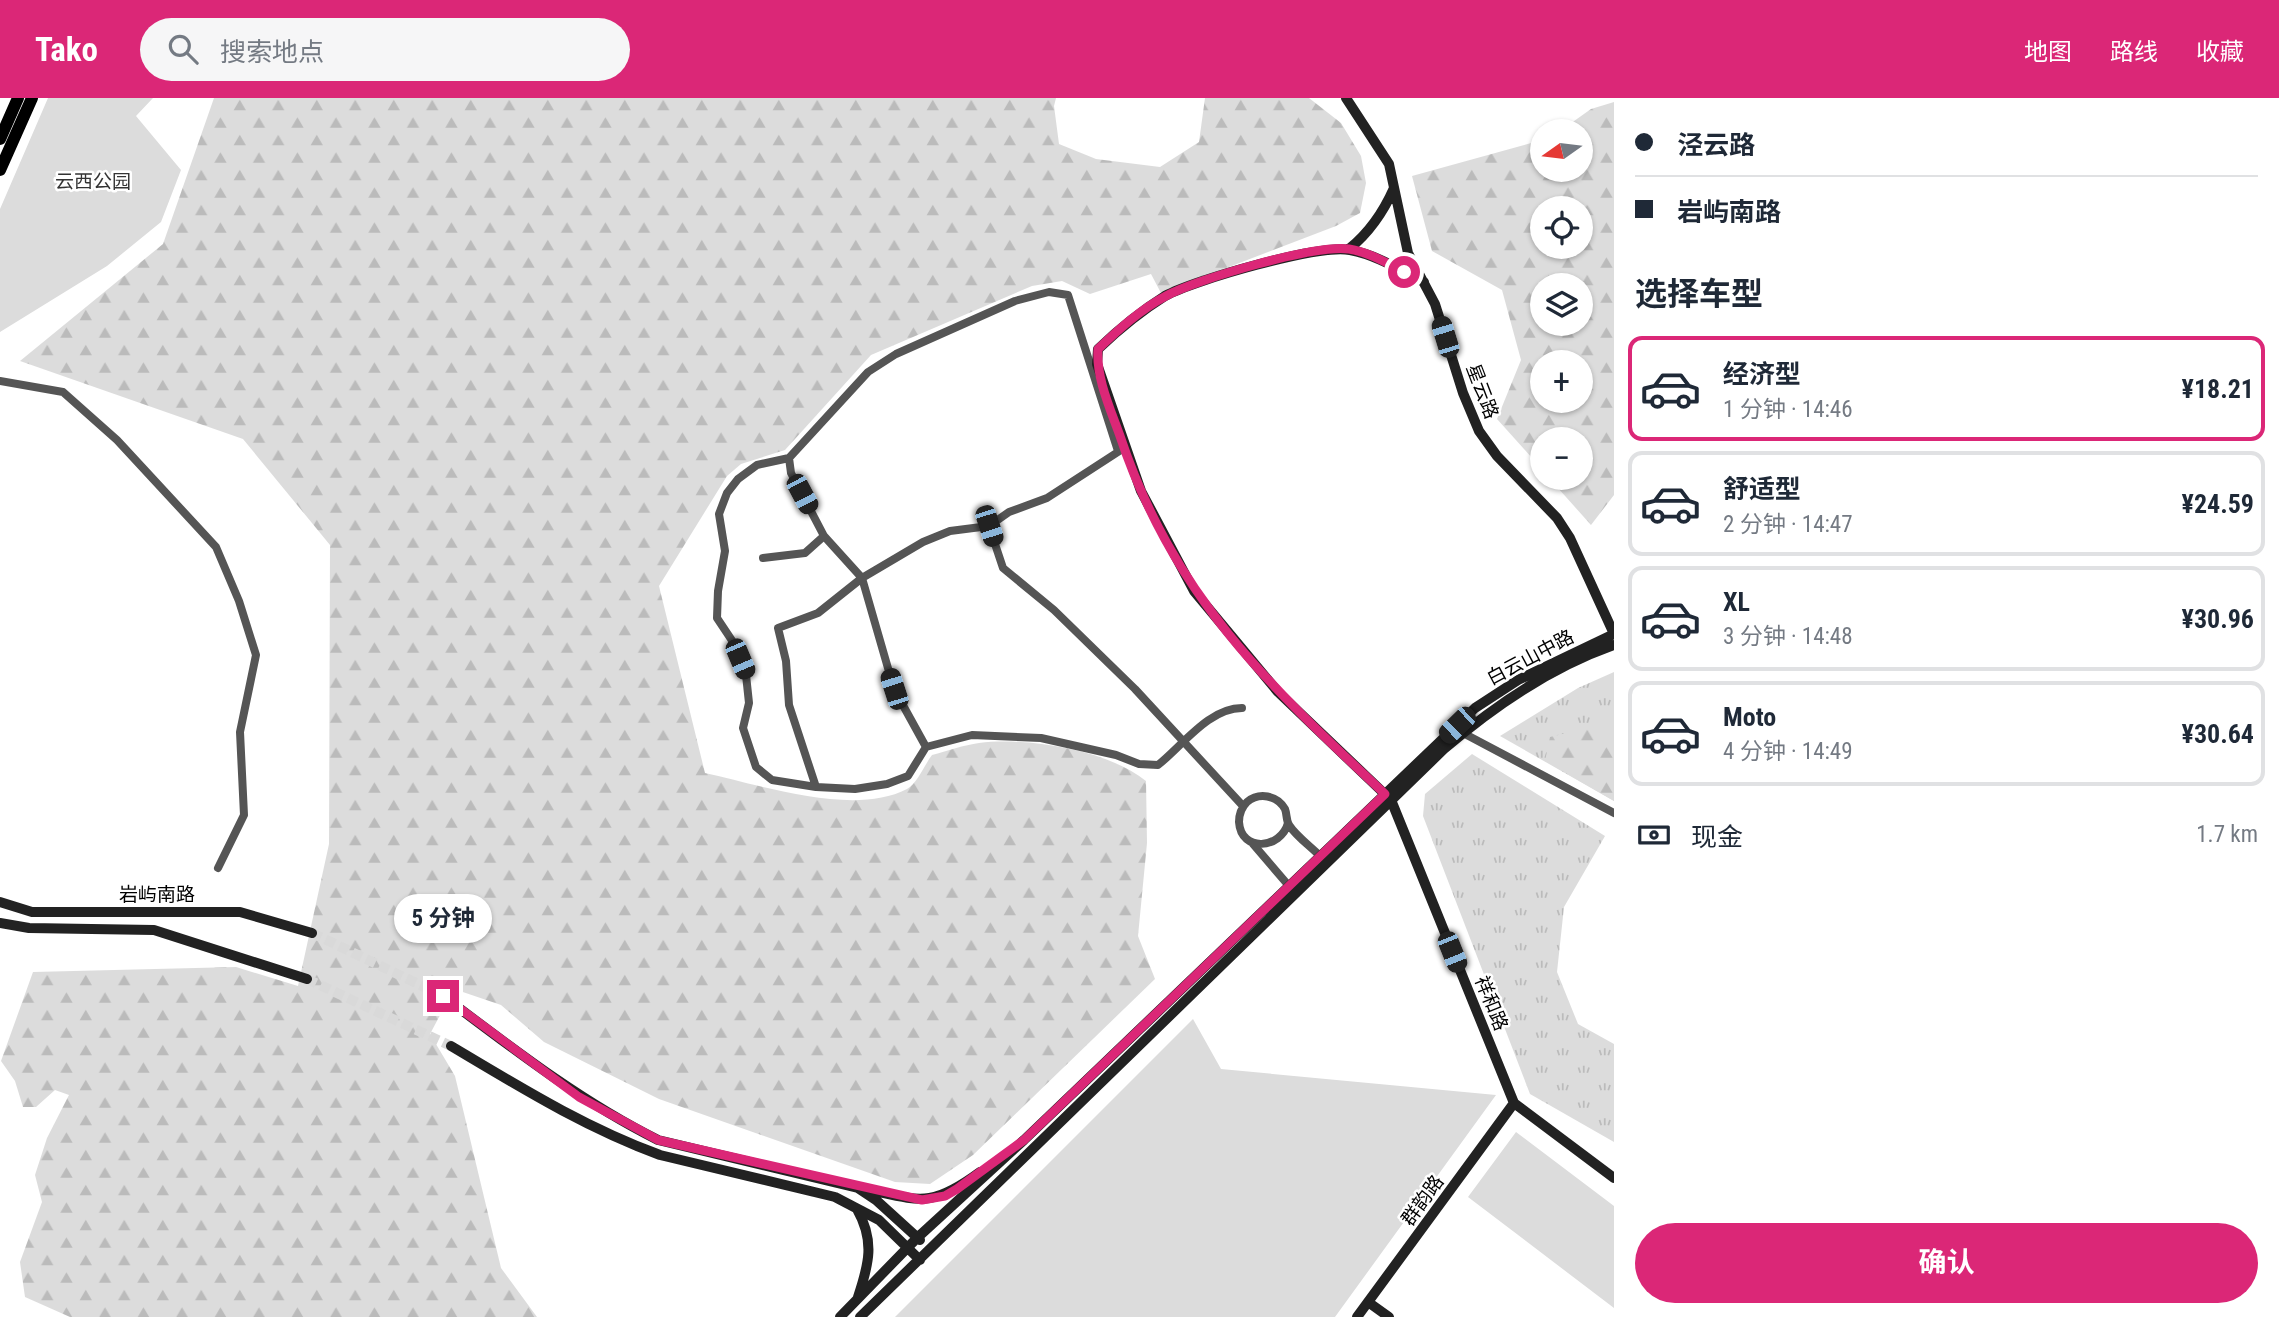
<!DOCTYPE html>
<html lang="zh">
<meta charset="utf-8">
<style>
body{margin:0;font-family:"Roboto Condensed","Noto Sans SC",sans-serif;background:#f6f6f7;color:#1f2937;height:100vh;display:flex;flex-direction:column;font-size:26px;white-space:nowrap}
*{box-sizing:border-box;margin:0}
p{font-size:23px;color:#747a83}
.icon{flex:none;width:38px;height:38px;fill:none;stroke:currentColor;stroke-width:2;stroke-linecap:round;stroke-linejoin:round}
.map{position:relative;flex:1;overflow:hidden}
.drawer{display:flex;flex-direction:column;background:#fff;width:665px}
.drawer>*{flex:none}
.top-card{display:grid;align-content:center;height:154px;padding:0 21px;background:#fff}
.needle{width:46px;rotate:256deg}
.buttons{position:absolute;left:1530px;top:21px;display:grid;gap:14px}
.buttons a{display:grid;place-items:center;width:63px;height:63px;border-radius:50%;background:#fff;box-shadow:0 2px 5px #0004;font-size:35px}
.end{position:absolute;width:32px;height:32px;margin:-16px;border:9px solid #db2777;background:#fff;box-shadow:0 0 0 4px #fff}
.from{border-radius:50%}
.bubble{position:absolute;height:49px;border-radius:24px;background:#fff;box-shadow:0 2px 5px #0004;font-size:23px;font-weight:700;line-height:49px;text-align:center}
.car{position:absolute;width:21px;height:42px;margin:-21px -10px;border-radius:9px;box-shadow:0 0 5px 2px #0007;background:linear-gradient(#222 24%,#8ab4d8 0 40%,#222 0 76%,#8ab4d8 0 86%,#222 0)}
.top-card b{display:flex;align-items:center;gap:24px;height:66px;font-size:26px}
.top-card b+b{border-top:2px solid #e0e1e3}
.top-card i{width:18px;height:18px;background:#1f2937}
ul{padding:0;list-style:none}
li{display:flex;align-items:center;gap:21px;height:105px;margin:0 14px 10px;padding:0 7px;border:4px solid #e0e1e3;border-radius:14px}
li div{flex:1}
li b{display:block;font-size:26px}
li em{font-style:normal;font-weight:700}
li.on{border-color:#db2777}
li>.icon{width:63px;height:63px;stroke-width:1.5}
h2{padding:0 21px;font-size:32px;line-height:84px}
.pay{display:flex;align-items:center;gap:18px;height:77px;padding:0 21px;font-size:26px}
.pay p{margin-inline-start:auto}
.button{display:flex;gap:14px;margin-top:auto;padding:14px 21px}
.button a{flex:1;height:80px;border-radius:42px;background:#db2777;color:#fff;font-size:28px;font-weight:700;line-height:80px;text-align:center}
header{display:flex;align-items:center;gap:42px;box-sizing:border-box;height:98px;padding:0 35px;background:#db2777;color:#fff}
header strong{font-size:33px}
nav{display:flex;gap:38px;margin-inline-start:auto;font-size:24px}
.search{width:490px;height:63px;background:#f6f6f7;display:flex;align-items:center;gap:18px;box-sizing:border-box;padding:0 24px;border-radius:38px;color:#747a83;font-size:26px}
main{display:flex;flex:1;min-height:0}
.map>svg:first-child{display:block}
.grass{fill:url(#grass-tufts)}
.forest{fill:url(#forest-firs);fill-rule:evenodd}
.park{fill:#dcdcdc}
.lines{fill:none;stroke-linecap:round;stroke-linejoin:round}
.secondary-tunnel{stroke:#d9d9d9;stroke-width:10;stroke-dasharray:10 5;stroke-linecap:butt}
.street{stroke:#555;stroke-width:8}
.secondary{stroke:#222;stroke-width:10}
.primary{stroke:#000;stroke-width:12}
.route{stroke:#db2777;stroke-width:9}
.labels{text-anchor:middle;stroke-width:5;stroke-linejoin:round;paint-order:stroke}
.park-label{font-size:19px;fill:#333;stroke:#fff}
.street-label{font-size:19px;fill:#000;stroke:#fff}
</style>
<header>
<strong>Tako</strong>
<div class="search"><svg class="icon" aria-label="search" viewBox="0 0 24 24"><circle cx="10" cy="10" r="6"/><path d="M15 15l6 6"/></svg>搜索地点</div>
<nav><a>地图</a><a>路线</a><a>收藏</a></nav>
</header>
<main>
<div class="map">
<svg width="1614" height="1219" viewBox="0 0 1614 1219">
<defs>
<pattern id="grass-tufts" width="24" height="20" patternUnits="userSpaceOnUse" patternTransform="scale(1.75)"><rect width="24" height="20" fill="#dcdcdc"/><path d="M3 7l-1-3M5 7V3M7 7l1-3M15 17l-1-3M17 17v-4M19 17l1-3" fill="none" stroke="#bbb"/></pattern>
<pattern id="forest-firs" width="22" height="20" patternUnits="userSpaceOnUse" patternTransform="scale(1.75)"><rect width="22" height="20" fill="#dcdcdc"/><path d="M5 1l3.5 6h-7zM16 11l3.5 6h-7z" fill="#bbb"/></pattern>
</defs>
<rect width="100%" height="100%" fill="#fff"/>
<path class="grass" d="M1614 574V703L1500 638 1578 590Z
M1472 656 1605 738 1564 809 1557 874 1578 926 1614 946V1044L1530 996 1423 718 1425 696Z"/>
<path class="forest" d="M214 0H1056L1054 8 1059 46 1096 61 1160 69 1199 44 1205 0H1309L1341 25 1361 58 1366 85 1360 115 1336 128 1161 195 1151 176 1090 196 1062 183 1032 188 871 257 785 352 741 366 727 378 659 488 705 675C761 687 853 719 907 691 917 686 925 666 932 657 947 653 964 647 979 645 1028 639 1108 652 1146 683L1147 745 1138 838 1155 881 973 1057 930 1086 895 1084 659 1001 544 944 501 907 454 891 430 936 455 978 501 1170 537 1219H70L25 1199 20 1164 42 1104 35 1077 47 1040 69 997 55 992 36 1009H23L15 983 1 963 33 874 236 869 298 888 329 746 330 447 243 341 20 263 163 146Z
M1614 4V397L1591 427 1549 380H1580V341H1542V371L1497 321 1521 262 1502 192 1432 153 1412 78 1542 42V72H1580V33H1560L1591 11ZM1542 110H1580V149H1542ZM1542 187H1580V226H1542ZM1542 264H1580V303H1542Z
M1599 627 1614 636V703L1545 663 1550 639Z"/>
<path class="park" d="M48 0H153L136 18 181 72 161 124 107 168 0 234V111Z
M1193 921 1221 971 1496 997 1335 1219H895Z
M1516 1034 1614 1108V1210L1468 1099Z"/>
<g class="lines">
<path class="secondary-tunnel" d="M312 835 443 898
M307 881 451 948"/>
<path class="street" d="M0 283 63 294 117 342 216 449 239 503 256 557 240 634 244 717 218 770
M1118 353 1068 197 1049 194 1015 203 896 256 868 274 789 360 757 367 738 381 727 395 719 416 725 453 718 493 717 520 733 544 746 577 749 605 743 630 756 669 772 682 816 689 855 691 887 686 908 678 926 649 972 637 1041 640 1116 657 1139 666 1158 667C1183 647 1209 610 1242 610
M789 360 791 375 824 438 862 480 894 591 926 649
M989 428 1003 470 1054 512 1135 591 1243 708
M763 460 805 455 824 438
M1463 635 1614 715
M816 689 789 607 786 563 778 530 818 515 862 480 923 444 950 433 989 428 1009 414 1047 400 1121 352
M1288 725C1281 751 1241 755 1239 724 1239 717 1242 709 1247 704 1259 694 1277 697 1285 711 1287 716 1286 722 1289 727 1296 738 1310 748 1320 758
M1253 746 1289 788"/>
<path class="secondary" d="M1346 0 1389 66 1408 155 1435 206 1463 295 1479 333 1497 358 1557 420 1570 440 1614 536
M1349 151C1370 134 1383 115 1394 90
M1424 184C1400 172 1377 157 1350 152 1319 146 1194 182 1165 198 1141 213 1118 232 1098 251L1097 266 1141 393 1194 493 1278 594 1391 702 1514 1005 1614 1080
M0 804 32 814H240L312 835
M0 825 29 830 154 832 307 881
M443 898C512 950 580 1003 658 1042L858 1090 876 1102 920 1142
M451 948C520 989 584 1029 660 1057L835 1099 879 1122 920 1162
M865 1091C921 1103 931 1110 980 1074
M857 1111C875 1143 869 1166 858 1199
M1368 1204 1389 1219
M840 1219 917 1140 1024 1042 1475 610 1518 582 1614 536
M860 1219 1444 651C1494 608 1551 569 1614 547
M1357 1219 1514 1005"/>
<path class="primary" d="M0 41 18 0
M0 72 32 0"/>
</g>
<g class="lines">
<path class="route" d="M443 898 579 999 658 1042 922 1102 945 1098 957 1091 1024 1042 1385 696C1266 585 1173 497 1120 338 1110 310 1096 280 1098 251 1118 232 1141 211 1166 198 1197 181 1316 146 1349 151 1368 154 1387 165 1404 174"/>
</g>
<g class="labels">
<g class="park-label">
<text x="93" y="90">云西公园</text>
</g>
<g class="street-label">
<text transform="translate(1483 293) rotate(69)" y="7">星云路</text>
<text transform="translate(1530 559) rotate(-28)" y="7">白云山中路</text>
<text x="157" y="803">岩屿南路</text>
<text transform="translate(1492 905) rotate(68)" y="7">祥和路</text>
<text transform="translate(1422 1102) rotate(-54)" y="7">群韵路</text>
</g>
</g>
</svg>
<div class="buttons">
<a><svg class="needle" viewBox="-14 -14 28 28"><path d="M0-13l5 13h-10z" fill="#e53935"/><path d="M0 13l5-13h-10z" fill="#747a83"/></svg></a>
<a><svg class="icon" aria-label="locate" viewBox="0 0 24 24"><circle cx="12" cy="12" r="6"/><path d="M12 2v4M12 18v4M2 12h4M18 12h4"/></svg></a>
<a><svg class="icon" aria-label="layers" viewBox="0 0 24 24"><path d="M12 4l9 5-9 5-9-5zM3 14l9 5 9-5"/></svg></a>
<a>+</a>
<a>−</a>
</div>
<i class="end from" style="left:1404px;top:174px"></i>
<i class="end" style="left:443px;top:898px"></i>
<div class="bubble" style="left:394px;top:796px;width:98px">5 分钟</div>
<i class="car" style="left:1445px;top:239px;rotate:343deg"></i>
<i class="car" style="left:802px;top:396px;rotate:152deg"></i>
<i class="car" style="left:989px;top:428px;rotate:162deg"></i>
<i class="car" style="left:740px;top:561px;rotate:157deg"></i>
<i class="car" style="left:894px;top:591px;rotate:342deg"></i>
<i class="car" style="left:1457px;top:627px;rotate:226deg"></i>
<i class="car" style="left:1452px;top:854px;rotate:158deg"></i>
</div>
<section class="drawer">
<div class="top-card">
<b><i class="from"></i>泾云路</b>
<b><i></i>岩屿南路</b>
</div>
<h2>选择车型</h2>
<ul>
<li class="on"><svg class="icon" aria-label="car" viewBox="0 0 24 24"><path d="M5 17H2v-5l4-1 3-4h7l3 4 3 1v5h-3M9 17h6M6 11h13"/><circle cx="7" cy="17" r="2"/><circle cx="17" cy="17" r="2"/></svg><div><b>经济型</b><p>1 分钟 · 14:46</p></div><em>¥18.21</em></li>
<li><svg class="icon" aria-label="car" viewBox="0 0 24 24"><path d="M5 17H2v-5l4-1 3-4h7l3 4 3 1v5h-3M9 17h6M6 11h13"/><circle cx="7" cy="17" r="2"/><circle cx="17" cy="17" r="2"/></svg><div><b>舒适型</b><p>2 分钟 · 14:47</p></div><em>¥24.59</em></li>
<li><svg class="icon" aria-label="car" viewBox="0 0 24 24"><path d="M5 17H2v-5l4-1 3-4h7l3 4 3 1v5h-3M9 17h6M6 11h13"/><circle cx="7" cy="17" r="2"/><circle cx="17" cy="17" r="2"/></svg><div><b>XL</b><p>3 分钟 · 14:48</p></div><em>¥30.96</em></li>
<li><svg class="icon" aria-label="car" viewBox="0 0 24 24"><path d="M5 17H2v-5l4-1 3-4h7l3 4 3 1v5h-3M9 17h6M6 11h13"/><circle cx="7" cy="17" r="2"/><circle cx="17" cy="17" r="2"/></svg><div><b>Moto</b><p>4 分钟 · 14:49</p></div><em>¥30.64</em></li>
</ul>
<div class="pay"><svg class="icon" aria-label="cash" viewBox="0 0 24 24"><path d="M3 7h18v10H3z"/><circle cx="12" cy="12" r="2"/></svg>现金<p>1.7 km</p></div>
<div class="button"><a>确认</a></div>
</section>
</main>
